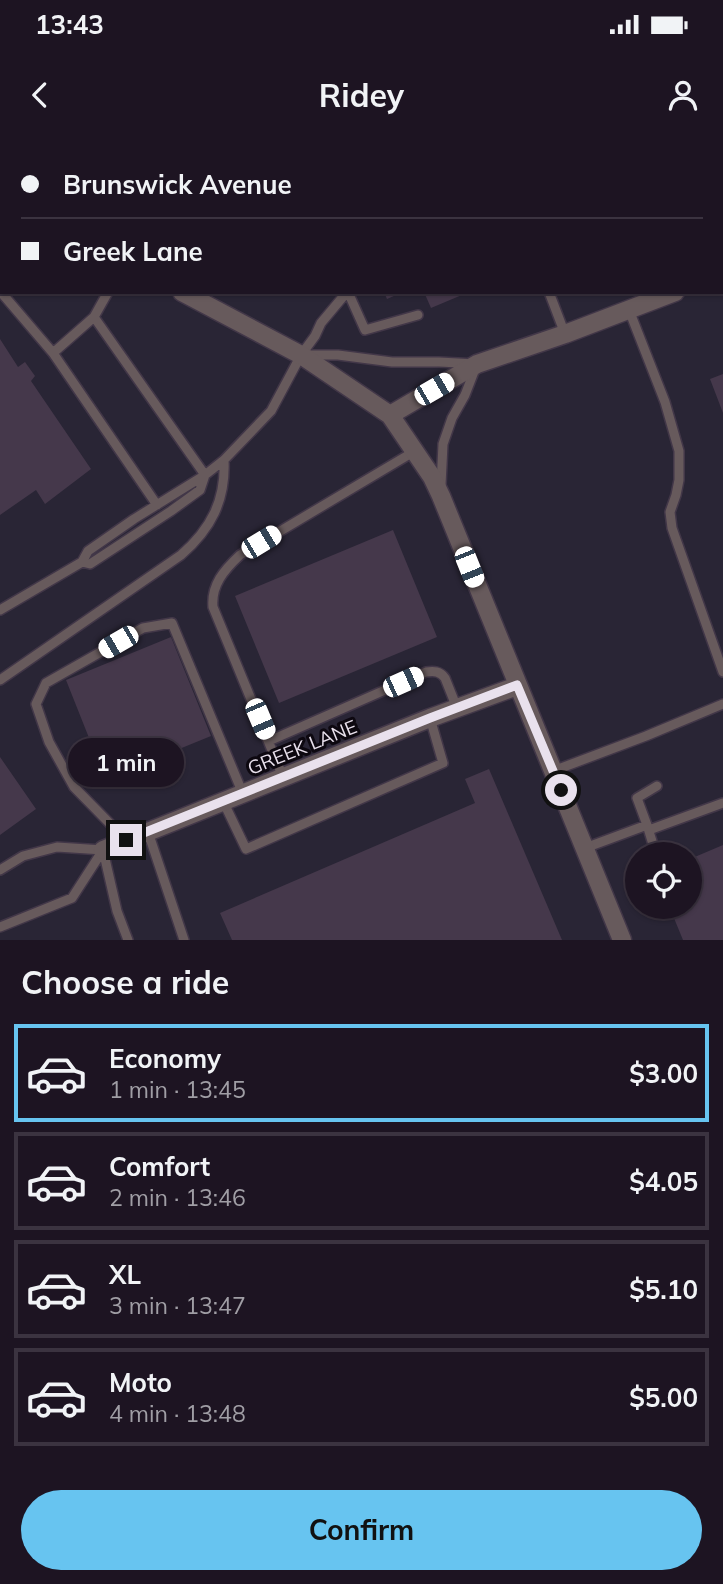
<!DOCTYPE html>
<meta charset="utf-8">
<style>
body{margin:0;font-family:Mulish,sans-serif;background:#251d2a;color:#f1f3f6;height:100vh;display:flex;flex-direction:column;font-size:26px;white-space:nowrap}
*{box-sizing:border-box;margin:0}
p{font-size:23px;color:#a09ea5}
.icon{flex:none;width:38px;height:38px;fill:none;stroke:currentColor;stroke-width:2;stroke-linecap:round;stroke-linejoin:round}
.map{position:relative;height:800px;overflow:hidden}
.drawer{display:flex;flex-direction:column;background:#1d1422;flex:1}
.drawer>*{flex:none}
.top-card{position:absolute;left:0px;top:0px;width:724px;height:154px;box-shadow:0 2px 5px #0004,0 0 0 2px #3b3340;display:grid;align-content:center;height:154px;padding:0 21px;background:#1d1422}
.tools{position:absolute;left:625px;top:702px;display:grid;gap:14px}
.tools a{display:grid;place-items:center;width:77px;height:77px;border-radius:50%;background:#1d1422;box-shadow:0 2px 5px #0004,0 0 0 2px #3b3340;font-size:35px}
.end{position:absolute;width:32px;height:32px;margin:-16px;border:9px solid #e9e1ed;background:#111;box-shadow:0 0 0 4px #111}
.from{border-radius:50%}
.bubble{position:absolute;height:49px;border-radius:24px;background:#1d1422;box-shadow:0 2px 5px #0004,0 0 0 2px #3b3340;font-size:23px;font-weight:700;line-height:49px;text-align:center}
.car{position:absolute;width:21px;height:42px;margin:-21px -10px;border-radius:9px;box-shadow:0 0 5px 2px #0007;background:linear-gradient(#fff 24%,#345 0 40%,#fff 0 76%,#345 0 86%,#fff 0)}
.top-card b{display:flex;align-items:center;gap:24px;height:66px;font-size:26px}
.top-card b+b{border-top:2px solid #3b3340}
.top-card i{width:18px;height:18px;background:#f1f3f6}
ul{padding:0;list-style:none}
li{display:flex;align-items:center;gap:21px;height:98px;margin:0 14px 10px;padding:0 7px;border:4px solid #3b3340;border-radius:0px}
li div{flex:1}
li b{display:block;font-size:26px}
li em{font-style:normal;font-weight:700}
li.on{border-color:#67c4f0}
li>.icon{width:63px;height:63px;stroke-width:1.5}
h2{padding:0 21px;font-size:32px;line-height:84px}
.action{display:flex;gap:14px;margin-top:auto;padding:14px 21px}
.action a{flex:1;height:80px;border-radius:42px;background:#67c4f0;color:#111;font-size:28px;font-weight:700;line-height:80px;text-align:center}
.status{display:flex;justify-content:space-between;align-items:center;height:49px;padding:0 35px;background:#1d1422;direction:ltr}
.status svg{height:19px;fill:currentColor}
header{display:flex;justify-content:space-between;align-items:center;height:91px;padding:0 21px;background:#1d1422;font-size:32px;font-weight:700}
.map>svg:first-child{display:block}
.industrial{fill:#292535;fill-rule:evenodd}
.building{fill:#45384b}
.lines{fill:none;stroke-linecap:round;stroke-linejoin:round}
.service-casing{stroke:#423748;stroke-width:12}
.minor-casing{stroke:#423748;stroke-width:21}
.service{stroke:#675a5c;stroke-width:9}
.minor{stroke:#675a5c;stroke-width:18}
.route{stroke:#e9e1ed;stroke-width:9}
.labels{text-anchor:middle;stroke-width:6;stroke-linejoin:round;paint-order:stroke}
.street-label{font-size:19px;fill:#e9e1ed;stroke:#0d0810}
</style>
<div class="status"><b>13:43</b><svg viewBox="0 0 49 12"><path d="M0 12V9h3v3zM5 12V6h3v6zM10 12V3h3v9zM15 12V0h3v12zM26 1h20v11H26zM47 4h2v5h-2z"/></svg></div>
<header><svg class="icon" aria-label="back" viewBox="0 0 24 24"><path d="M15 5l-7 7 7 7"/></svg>Ridey<svg class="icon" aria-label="person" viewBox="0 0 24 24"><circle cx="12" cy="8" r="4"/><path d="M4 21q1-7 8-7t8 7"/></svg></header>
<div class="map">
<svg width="723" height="800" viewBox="0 0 723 800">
<rect width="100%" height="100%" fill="#271b2d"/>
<path class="industrial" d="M0 0H723V800H0ZM2 2H723V152H2ZM637 714H690V766H637Z"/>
<path class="building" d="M384 152H403L387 159Z
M424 152H469L431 168Z
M0 199 18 227 25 222 35 236 31 241 91 329 45 364 36 350 0 375Z
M723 234V273L710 239Z
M393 390 437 497 279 563 235 456Z
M171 497 211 596 140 625 133 609 99 623 66 540Z
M0 617 36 669 0 695Z
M489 629 562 800H232L220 773 475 663 465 639Z
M723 705V800H683L669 766H690V719Z"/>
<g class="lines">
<defs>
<path id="service" d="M483 0V2
M192 2 193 0
M0 151 53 213 157 365
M348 152 365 190 418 175
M549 152 565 194
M629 170 665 262 679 311V340L676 355 670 372 672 388 723 532
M94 177 205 335
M53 213 94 177 108 152
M306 215H338L392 222H439L477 224 465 255 452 278 443 304 441 345
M82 422 90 424 171 371 200 350 205 335
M0 470 82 422 88 411 134 379 205 335 224 320 271 271 301 215 315 196 321 183 347 152
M0 540 181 415C211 389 226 360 224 320
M269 601 426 532C434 531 440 531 445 538L457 568
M553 631 646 596 723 564
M283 637 213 467C211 445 224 430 240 415L415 311
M223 661 246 709 443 623 430 578
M647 685 637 658 657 646
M649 690 723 663
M148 692 184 800
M126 700 74 647 49 602 36 564 46 543 143 488 172 483 243 654
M585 708 647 685 656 714
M103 710 117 771 128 800
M0 730 23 716 57 707 103 710
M0 787 72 758 103 710"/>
<path id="minor" d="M0 51 2 52
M182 152 301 215 390 275 432 337 441 356 622 800
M390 275 477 224 565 194 675 152
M103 710 430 578 517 546"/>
</defs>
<use href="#service" class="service-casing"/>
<use href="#minor" class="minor-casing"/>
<use href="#service" class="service"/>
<use href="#minor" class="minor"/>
</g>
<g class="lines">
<path class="route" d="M126 700 430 578 517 545 561 650"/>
</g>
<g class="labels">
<g class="street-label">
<text transform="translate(302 607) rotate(-22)" y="7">GREEK LANE</text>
</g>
</g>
</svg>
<div class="tools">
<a><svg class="icon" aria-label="locate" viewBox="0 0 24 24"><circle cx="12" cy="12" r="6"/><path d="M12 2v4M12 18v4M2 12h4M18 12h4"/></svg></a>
</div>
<i class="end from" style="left:561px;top:650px"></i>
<i class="end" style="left:126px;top:700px"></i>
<div class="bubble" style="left:68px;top:598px;width:116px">1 min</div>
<i class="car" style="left:434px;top:249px;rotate:60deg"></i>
<i class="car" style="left:261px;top:402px;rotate:59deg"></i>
<i class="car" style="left:469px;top:427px;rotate:158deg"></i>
<i class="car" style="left:118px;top:502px;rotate:240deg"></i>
<i class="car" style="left:403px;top:542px;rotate:66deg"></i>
<i class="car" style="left:260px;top:579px;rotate:157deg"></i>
<div class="top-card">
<b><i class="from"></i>Brunswick Avenue</b>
<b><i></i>Greek Lane</b>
</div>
</div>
<section class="drawer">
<h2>Choose a ride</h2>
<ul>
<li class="on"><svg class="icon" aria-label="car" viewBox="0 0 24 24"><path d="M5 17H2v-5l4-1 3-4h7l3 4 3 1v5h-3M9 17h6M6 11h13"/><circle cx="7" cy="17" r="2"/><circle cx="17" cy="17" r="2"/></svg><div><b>Economy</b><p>1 min · 13:45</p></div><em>$3.00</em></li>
<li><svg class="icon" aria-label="car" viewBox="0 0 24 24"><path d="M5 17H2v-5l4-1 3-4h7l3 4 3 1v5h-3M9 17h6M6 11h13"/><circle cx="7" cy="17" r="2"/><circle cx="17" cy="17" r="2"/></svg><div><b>Comfort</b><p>2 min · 13:46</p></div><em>$4.05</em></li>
<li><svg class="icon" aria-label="car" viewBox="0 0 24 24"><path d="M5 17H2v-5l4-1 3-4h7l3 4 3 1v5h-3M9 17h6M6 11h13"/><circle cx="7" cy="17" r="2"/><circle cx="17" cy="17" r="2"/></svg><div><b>XL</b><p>3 min · 13:47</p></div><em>$5.10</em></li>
<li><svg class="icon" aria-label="car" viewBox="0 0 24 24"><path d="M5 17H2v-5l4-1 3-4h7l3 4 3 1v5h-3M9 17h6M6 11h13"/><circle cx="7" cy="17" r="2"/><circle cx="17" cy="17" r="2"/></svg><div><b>Moto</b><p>4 min · 13:48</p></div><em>$5.00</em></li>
</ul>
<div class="action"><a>Confirm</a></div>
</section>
